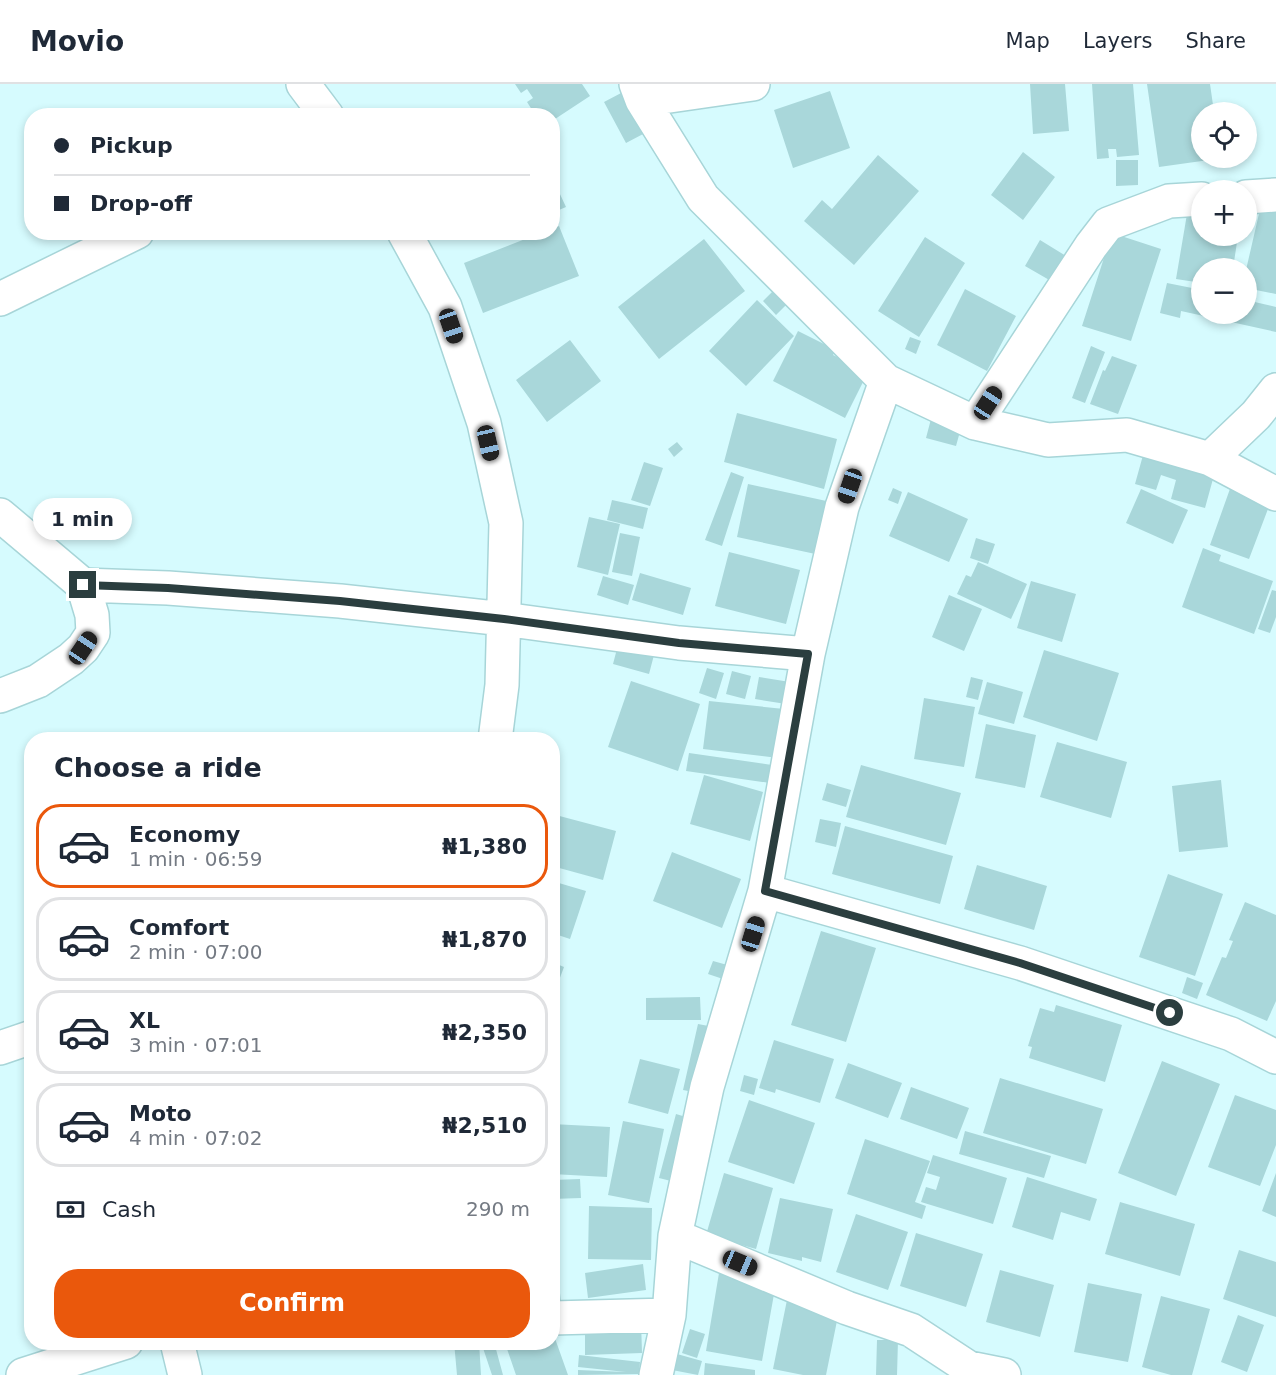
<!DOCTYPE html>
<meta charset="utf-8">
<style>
body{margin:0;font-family:"DejaVu Sans",sans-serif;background:#f2f2f3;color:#1f2937;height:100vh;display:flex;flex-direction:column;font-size:22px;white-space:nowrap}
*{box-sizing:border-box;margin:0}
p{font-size:20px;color:#747a83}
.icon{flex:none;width:33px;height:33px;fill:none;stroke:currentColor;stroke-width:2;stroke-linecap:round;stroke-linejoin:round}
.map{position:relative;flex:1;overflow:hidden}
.panel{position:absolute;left:24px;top:648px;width:536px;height:618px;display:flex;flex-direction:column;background:#fff;border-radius:24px;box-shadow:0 3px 9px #0003}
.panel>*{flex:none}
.banner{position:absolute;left:24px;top:24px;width:536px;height:132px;border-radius:24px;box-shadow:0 3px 9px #0003;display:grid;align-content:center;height:132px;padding:0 30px;background:#fff}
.buttons{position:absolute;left:1191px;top:18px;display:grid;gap:12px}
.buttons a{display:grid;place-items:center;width:66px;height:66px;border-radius:50%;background:#fff;box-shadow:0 3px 9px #0003;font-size:30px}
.end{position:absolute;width:27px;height:27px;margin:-14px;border:8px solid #2b3e3f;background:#fff;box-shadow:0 0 0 3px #fff}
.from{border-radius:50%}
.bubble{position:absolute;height:42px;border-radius:21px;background:#fff;box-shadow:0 3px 9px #0003;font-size:20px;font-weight:600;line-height:42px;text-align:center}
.car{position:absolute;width:18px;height:36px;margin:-18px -9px;border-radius:8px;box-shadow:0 0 4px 2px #0007;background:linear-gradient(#222 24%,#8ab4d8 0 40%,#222 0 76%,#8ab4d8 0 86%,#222 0)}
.banner b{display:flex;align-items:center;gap:21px;height:57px;font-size:22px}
.banner b+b{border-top:2px solid #e0e1e3}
.banner i{width:15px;height:15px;background:#1f2937}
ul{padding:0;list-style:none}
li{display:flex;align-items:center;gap:18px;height:84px;margin:0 12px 9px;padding:0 18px;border:3px solid #e0e1e3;border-radius:24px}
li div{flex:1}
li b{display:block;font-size:22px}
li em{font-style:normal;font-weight:600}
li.active{border-color:#ea580c}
li>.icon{width:54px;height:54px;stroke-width:1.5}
h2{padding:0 30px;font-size:27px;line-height:72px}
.pay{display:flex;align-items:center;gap:15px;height:66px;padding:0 30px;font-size:22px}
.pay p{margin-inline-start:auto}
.button{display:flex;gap:12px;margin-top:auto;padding:12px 30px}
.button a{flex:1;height:69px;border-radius:24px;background:#ea580c;color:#fff;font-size:24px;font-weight:600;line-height:69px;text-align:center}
header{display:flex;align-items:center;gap:36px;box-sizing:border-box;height:84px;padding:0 30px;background:#fff;border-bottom:2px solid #e0e1e3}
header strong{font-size:28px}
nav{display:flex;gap:33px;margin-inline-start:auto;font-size:21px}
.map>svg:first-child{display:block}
.building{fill:#a9d7da}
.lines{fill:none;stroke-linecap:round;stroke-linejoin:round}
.minor-casing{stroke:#a7d5d8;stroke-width:36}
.minor{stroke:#fff;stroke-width:33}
.route{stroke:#2b3e3f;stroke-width:8}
</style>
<header>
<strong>Movio</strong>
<nav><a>Map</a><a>Layers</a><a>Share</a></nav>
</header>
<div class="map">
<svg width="1276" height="1291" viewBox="0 0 1276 1291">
<rect width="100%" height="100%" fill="#d6fbfe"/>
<path class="building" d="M515 0H582L590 12 552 37V32H536L527 18 533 14 527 5 521 9Z
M1030 0H1065L1069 47 1033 50Z
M1092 0H1133L1139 71 1117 73 1116 65H1108L1109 74 1097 75Z
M1147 0H1210L1214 28H1202V74L1216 75 1159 83Z
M830 7 850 64 793 84 774 26Z
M623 8 645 49 626 59 604 18Z
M1023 68 1055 93 1023 136 991 111Z
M878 71 919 107 854 181 804 137 822 116 832 125Z
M1116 76H1138V101L1116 102Z
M552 93 566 123 552 129Z
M1261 121 1276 124V210L1246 204V186Z
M1187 130 1202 132V152H1238L1233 184H1202V199L1176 195Z
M559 142 579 192 483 229 464 179 543 148H552V145Z
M1112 149 1161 165 1131 257 1082 242Z
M925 153 965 179 919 253 878 227Z
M704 155 745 207 659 275 618 223Z
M1040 156 1066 172 1051 197 1025 182Z
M1167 199 1202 206V230H1246V216L1276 223V248L1181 227 1180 234 1160 229Z
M775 205 788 219 776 231 763 217Z
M965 205 1016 232 987 287 937 261Z
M757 216 794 252 746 302 709 267Z
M798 247 836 266 833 271 868 288 845 334 773 297Z
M910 253 921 257 916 270 905 265Z
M570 256 601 297 547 338 516 296Z
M1091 262 1105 268 1085 319 1072 314Z
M1112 272 1137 281 1118 330 1090 320 1103 286 1105 287Z
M737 329 837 355 824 405 724 378Z
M931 335 961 344 956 362 926 354Z
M677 358 683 365 674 373 668 365Z
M1145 364 1216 384 1205 424 1171 415 1176 396 1161 391 1156 406 1135 400Z
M644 378 663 384 650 422 631 416Z
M731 388 744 393 722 462 705 456Z
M748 400 831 418 820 471 737 453Z
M1231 402 1271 417 1249 475 1210 461Z
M893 404 902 408 898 420 888 416Z
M1141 405 1188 426 1173 460 1126 439Z
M908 408 968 435 949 478 889 452Z
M612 416 648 424 643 445 607 436Z
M589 433 620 440 608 491 577 483Z
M620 449 640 453 632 492 612 488Z
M976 454 995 460 988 480 970 474Z
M1203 464 1221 471 1219 477 1273 497 1254 550 1182 523Z
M729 468 800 486 786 540 715 522Z
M978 478 1027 500 1011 535 957 510 966 491 971 493Z
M640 489 691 504 683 531 632 516Z
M603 492 634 501 628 521 597 511Z
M1031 497 1076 510 1062 558 1017 544Z
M1272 506 1276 507V533L1270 549 1258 545Z
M949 511 982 525 964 567 932 553Z
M618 561 654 571 649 590 613 580Z
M1044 566 1119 589 1097 657 1023 633Z
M707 584 724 589 716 615 699 609Z
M732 587 751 592 745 615 726 610Z
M759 593 790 598 786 620 755 615Z
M971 593 983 596 978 616 966 613Z
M631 597 700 620 678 687 608 663Z
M987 598 1023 608 1014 640 978 630Z
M924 614 975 623 964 683 914 675Z
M709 617 784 625 778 674 703 665Z
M986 640 1036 651 1025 704 975 694Z
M1057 658 1127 678 1111 734 1040 713Z
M689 669 772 681 770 699 686 687Z
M861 681 961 709 946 761 846 733Z
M704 691 763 708 750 757 690 740Z
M1221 696 1228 763 1179 768 1172 702Z
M827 699 851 706 846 723 822 716Z
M552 730 616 747 603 796 552 782Z
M820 735 841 739 836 763 815 758Z
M845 742 953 772 940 820 832 790Z
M672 768 741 795 722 844 653 817Z
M977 781 1047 802 1034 846 964 825Z
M1168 790 1223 810 1195 892 1139 873Z
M552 797 586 807 570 855 552 849Z
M1245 818 1276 831V917L1267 937 1206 911 1222 873 1226 874 1233 857 1229 856Z
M821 847 876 864 846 958 791 941Z
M713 877 731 882 726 896 708 890Z
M552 878 564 883 552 915Z
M1187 893 1203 899 1197 915 1182 909Z
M700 913 701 936H646V914Z
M1056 921 1122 941 1105 998 1029 974 1032 963 1028 962 1040 924 1054 928Z
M698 940 719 944 704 1010 683 1006Z
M774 956 834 975 820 1019 776 1005 775 1009 759 1004Z
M640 975 680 985 668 1030 628 1019Z
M1162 977 1220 1000 1176 1112 1118 1089Z
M848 979 902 999 888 1034 835 1014Z
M744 991 758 995 754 1011 740 1007Z
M1000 994 1103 1025 1086 1080 983 1049Z
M911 1003 969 1024 957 1055 900 1035Z
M1235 1011 1276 1026V1061L1260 1102 1208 1083Z
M749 1016 815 1039 794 1100 728 1078Z
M676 1030 696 1036 679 1099 659 1094Z
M623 1037 664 1045 649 1119 608 1111Z
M552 1040 610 1043 607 1093 552 1090Z
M965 1047 1051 1072 1044 1094 959 1070Z
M865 1055 930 1077 915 1118 926 1122 922 1135 847 1110Z
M933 1071 1007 1094 993 1140 921 1118 926 1103 936 1106 940 1093 927 1089Z
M724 1089 773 1104 756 1165 706 1151Z
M1276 1089V1133L1262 1127Z
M1027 1093 1097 1115 1090 1137 1061 1128 1053 1156 1012 1143Z
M580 1095 581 1114 552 1115V1096Z
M780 1114 833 1125 821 1178 802 1173V1177L768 1169Z
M1120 1118 1195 1140 1180 1192 1105 1170Z
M589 1122 652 1124 651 1176 588 1175Z
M856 1130 908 1148 888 1206 836 1188Z
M916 1149 983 1170 966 1223 900 1202Z
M1239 1166 1276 1178V1233L1223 1215Z
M552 1173H556L561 1218 552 1219Z
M643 1180 646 1206 588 1214 585 1189Z
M1000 1186 1054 1201 1040 1253 986 1238Z
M719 1189 776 1199 762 1277 706 1267Z
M1088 1199 1142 1210 1128 1278 1074 1268Z
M788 1211 840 1222 826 1291H803L773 1285Z
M1161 1212 1210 1225 1192 1291H1171L1142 1283Z
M1238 1231 1264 1241 1247 1288 1221 1278Z
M641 1237 642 1269 585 1271V1239Z
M690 1245 705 1250 697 1274 682 1269Z
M552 1246 568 1291H516L506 1262 517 1258H552Z
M877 1256H898L897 1291H876Z
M454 1258H479L481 1291H457Z
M481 1258H494L503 1291H492Z
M677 1270 702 1277 698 1291 672 1286Z
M579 1271 640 1278 639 1290 578 1291V1286L626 1288 578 1283Z
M705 1279 755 1286V1291H704Z"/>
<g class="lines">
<defs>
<path id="minor" d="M303 0 327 32
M636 0 642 16 703 114 886 297 975 339 1048 356 1127 351 1210 375 1276 410
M642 16 753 0
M1246 113 1276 111
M404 148 445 223 484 339 506 439 502 601 495 656
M0 215 137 148
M975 339 1091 162 1108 140 1169 117 1202 115
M1210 375 1256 331 1276 306
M0 431 83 501 92 531 93 549 83 564 71 575 38 597 0 612
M83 501 168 504 340 517 504 535 679 559 808 570
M765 807 1020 879 1231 950 1276 973
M0 964 32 953
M675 1152 847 1224 911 1246 969 1284 1004 1291
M552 1234 669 1231
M177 1258 185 1291
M23 1291 126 1258
M656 1291 669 1231 675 1152 707 1003 765 807 808 570 842 423 886 297"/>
</defs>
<use href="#minor" class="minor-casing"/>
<use href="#minor" class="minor"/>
</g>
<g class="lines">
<path class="route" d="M83 501 168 504 340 517 504 535 679 559 808 570 765 807 1020 879 1170 929"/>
</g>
</svg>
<div class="buttons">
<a><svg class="icon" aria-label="locate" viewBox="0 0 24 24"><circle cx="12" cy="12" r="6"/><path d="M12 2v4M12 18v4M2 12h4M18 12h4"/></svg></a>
<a>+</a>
<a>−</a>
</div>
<i class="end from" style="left:1170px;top:929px"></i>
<i class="end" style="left:83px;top:501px"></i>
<div class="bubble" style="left:33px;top:414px;width:99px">1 min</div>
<i class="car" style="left:451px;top:242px;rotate:161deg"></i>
<i class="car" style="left:988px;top:319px;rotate:33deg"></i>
<i class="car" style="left:488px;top:359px;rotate:167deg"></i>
<i class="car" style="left:850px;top:402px;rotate:199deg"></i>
<i class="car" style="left:83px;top:564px;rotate:34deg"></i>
<i class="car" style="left:753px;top:850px;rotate:17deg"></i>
<i class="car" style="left:740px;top:1179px;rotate:113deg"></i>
<div class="banner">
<b><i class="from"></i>Pickup</b>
<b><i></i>Drop-off</b>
</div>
<section class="panel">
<h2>Choose a ride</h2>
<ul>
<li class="active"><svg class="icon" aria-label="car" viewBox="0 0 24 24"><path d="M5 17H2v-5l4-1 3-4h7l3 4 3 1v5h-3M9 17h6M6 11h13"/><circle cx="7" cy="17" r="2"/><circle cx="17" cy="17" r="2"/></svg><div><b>Economy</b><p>1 min · 06:59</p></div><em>₦1,380</em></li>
<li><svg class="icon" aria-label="car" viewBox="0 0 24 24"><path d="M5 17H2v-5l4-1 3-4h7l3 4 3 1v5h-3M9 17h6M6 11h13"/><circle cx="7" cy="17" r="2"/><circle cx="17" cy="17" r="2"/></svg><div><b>Comfort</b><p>2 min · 07:00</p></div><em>₦1,870</em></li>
<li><svg class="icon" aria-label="car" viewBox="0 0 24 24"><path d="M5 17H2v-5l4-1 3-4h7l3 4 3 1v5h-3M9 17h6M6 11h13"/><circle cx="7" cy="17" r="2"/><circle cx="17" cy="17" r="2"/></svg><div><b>XL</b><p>3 min · 07:01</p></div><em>₦2,350</em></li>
<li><svg class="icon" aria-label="car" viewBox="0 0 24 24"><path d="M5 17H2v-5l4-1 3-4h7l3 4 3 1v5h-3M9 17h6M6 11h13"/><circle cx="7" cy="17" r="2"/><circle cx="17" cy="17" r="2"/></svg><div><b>Moto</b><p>4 min · 07:02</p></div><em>₦2,510</em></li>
</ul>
<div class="pay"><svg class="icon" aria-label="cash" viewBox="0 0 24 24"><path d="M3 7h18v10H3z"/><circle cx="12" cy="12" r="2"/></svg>Cash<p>290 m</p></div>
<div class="button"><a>Confirm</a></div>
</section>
</div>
